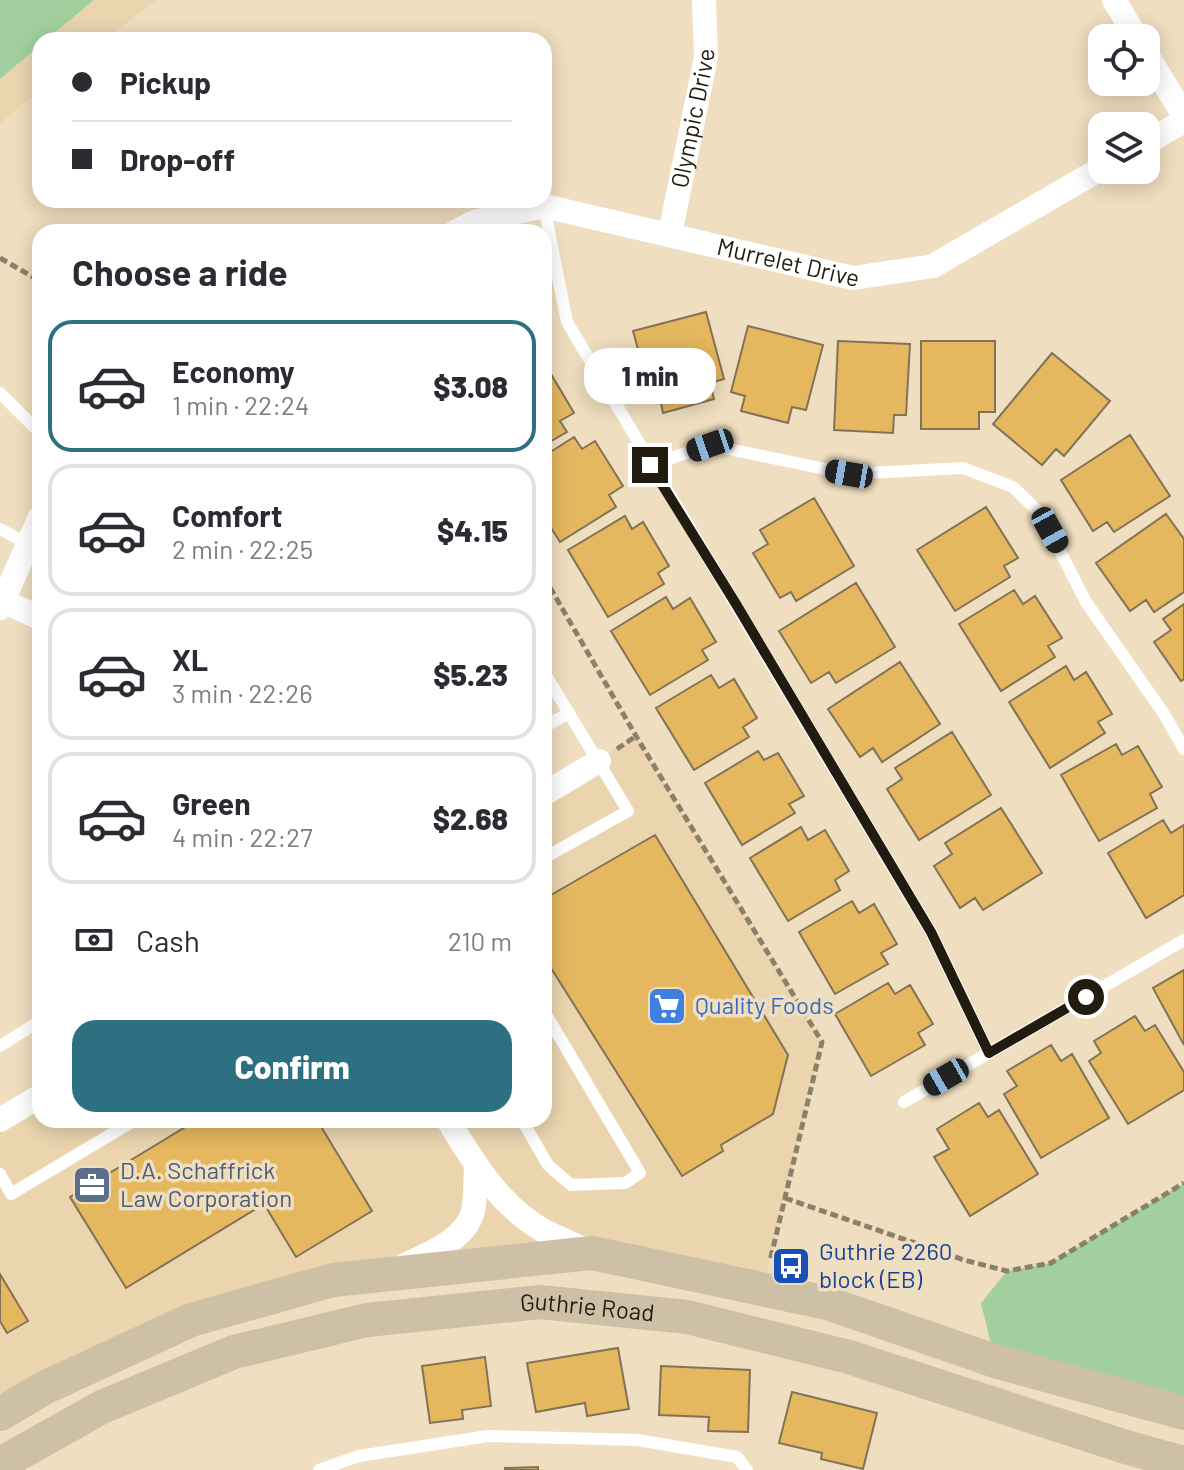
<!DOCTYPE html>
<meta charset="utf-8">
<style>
body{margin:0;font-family:Barlow,sans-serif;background:#f7f7f7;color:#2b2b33;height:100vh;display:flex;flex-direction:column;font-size:30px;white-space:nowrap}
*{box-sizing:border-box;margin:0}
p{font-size:26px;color:#7c7c81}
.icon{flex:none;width:44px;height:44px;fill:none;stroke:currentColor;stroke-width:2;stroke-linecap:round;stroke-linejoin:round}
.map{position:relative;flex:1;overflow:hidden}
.drawer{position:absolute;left:32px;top:224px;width:520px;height:904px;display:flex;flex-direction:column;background:#fff;border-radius:24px;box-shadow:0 4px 20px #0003}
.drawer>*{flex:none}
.banner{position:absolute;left:32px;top:32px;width:520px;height:176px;border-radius:24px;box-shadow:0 4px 20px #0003;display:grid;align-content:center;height:176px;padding:0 40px;background:#fff}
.fabs{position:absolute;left:1088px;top:24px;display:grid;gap:16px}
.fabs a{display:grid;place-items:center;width:72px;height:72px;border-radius:16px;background:#fff;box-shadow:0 4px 20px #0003;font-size:40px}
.end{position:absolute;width:36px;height:36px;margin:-18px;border:10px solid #221c10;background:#fff;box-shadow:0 0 0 4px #fff}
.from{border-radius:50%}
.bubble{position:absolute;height:56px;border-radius:24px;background:#fff;box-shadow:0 4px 20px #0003;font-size:26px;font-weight:800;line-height:56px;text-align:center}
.car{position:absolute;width:24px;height:48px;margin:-24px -12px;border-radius:10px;box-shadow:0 0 6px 2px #0007;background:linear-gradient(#222 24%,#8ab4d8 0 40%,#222 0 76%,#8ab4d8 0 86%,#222 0)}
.banner b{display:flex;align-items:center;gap:28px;height:76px;font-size:30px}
.banner b+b{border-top:2px solid #e1e1e2}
.banner i{width:20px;height:20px;background:#2b2b33}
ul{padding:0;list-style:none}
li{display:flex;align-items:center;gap:24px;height:132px;margin:0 16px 12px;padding:0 24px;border:4px solid #e1e1e2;border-radius:24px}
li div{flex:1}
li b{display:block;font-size:30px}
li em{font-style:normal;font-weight:800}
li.current{border-color:#2d7081}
li>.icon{width:72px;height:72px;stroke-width:1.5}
h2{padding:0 40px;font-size:36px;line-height:96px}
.pay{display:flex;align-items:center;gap:20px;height:88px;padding:0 40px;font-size:30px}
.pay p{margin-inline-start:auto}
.cta{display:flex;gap:16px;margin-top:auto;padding:16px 40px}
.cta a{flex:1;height:92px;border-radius:24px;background:#2d7081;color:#fff;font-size:32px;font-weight:800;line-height:92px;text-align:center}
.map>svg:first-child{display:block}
.built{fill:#ead5af}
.green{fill:#a1d09e}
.building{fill:#e5b75f;stroke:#827357;stroke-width:2}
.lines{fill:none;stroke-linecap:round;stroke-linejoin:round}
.path{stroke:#8c806a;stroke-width:5;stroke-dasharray:8 4;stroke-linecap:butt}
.lane{stroke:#fff;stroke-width:12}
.street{stroke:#fff;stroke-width:24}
.secondary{stroke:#cec0a6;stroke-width:34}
.route{stroke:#221c10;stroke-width:10}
.labels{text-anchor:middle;stroke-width:7;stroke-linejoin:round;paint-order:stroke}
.street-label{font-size:24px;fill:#221c10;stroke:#efdebf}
.shop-label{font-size:24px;fill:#366cbe;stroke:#efdebf;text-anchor:start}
.service-label{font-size:24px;fill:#4e5e75;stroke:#efdebf;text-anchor:start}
.transit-label{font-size:24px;fill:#164399;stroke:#efdebf;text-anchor:start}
</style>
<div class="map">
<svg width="1184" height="1470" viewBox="0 0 1184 1470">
<rect width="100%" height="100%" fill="#efdebf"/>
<path class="built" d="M0 0H156L105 40H40V91L0 123Z
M636 736 822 1042 763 1289 592 1253 333 1280 0 1409V1120L40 1096V1120H544V794Z"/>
<path class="green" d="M0 0H94L46 40H40V45L0 79Z
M1184 1183V1413L995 1361 981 1303 1007 1271 1051 1263Z"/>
<path class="building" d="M706 312 724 379 710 383 714 399 663 413 659 394 651 396 633 331Z
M748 326 823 345 806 410 792 407 788 423 741 411 745 396 731 392Z
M838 341 910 344 906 415H894L893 433 834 430Z
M921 341H995V412H979V429H921Z
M1052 353 1110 401 1064 456 1056 449 1042 465 993 424Z
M548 369 574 413 560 421 567 432 544 445V372Z
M1130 435 1170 496 1114 532 1107 522 1093 531 1061 480Z
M574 437 582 449 595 441 623 486 609 495 616 507 560 542 544 517V456Z
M814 498 854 566 796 601 791 592 780 598 753 553 768 544 760 530Z
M986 507 1018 558 1004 566 1010 577 955 611 917 550Z
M1166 514 1184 539V592L1154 612 1146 600 1130 611 1096 563Z
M625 516 632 529 643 522 669 566 658 573 664 584 608 617 568 550Z
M856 583 895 647 836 683 829 672 811 683 779 631Z
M1014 590 1023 604 1035 596 1062 638 1048 646 1055 657 1001 691 959 624Z
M666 597 673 609 690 598 716 642 702 650 708 660 650 695 611 631Z
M1184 604V679L1181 681 1154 642 1171 630 1163 619Z
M900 662 940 724 882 762 873 748 860 757 828 709Z
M1066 666 1074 680 1086 672 1112 714 1098 722 1105 733 1050 768 1009 702Z
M711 675 719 688 734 679 757 718 743 727 749 737 694 770 656 708Z
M952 732 991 795 919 840 887 789 902 779 895 768Z
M1116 744 1122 755 1138 746 1162 787 1150 794 1157 808 1099 841 1061 775Z
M758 751 764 760 778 753 804 796 789 804 795 813 742 845 705 783Z
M1001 808 1042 873 983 910 975 898 960 908 934 866 952 854 945 843Z
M1163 820 1171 833 1184 825V895L1146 918 1108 853Z
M801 827 808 840 825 830 849 871 835 880 840 890 788 921 750 858Z
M655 835 788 1055 773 1114 721 1145 723 1151 682 1176 544 957V899Z
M852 901 859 913 874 904 897 944 881 953 888 964 835 994 799 932Z
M1184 970V1045L1153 988Z
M888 983 895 994 910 985 933 1024 918 1033 925 1045 871 1076 835 1014Z
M1135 1016 1145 1031 1155 1025 1184 1072V1090L1128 1124 1089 1061 1101 1053 1094 1041Z
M1051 1045 1061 1061 1072 1054 1109 1118 1041 1158 1004 1094 1017 1086 1007 1071Z
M979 1103 988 1117 999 1110 1038 1174 970 1216 934 1157 949 1149 937 1129Z
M197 1120H317L372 1211 296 1257 264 1204 126 1288 70 1197Z
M0 1274 28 1321 7 1333 0 1321Z
M618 1348 629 1409 587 1416 585 1403 536 1412 527 1363Z
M485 1357 491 1406 462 1410 463 1419 430 1423 422 1366Z
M661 1366 750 1370 748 1432 708 1431 709 1417 659 1415Z
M792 1392 877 1413 863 1469 821 1459 822 1453 779 1443Z
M538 1467V1470H505V1468Z"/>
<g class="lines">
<path class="path" d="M0 258 40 281
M544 577 636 736 822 1042 770 1261
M617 749 636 736
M785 1198 964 1260 1007 1271 1051 1263 1184 1183"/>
<path class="lane" d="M544 206 567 322 931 932 989 1053
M0 393 40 433
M650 465 710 445 849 474 963 468 1013 487 1041 514 1086 602 1164 714 1184 749
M0 529 28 544
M544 672 628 811 544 858
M544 727 569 713
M0 1046 40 1021
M904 1102 1184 940
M522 1120 548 1165 571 1185 625 1183 640 1173 544 1011
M0 1174 11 1194 135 1120
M319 1470 359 1456 488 1436 638 1440 737 1457 747 1470"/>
<g class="street">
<path d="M1114 0 1137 38"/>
<path d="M1146 53 1184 116"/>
<path d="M1146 143 1184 121"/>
<path id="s1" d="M455 232 474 222 544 206 853 278 933 266 1102 168"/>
<path id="s2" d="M670 234 706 57 704 0"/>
<path d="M3 601 40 618"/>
<path d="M0 608 40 517"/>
<path d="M544 794 599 761"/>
<path d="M0 1120 40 1096"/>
<path d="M448 1120C472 1160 498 1203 539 1228 555 1237 573 1244 590 1252"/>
<path d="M399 1268C423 1256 466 1241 473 1211 476 1197 475 1180 476 1166"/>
</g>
<g class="secondary">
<path d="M0 1414 44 1388 191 1320 333 1280 592 1253 827 1303 995 1361 1184 1413"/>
<path id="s3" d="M0 1464 102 1407 234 1352 367 1320 540 1302 687 1317 849 1357 1129 1448 1184 1463"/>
</g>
</g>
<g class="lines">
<path class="route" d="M650 465 736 604 931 932 989 1053 1086 997"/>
</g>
<defs>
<symbol id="supermarket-square" viewBox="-11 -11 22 22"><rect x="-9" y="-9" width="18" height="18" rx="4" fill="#3f7fe0" stroke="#efdebf"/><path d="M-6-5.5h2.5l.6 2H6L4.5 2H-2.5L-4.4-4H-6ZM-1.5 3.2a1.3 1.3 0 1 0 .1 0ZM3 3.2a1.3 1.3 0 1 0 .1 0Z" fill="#fff"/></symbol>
<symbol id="office-square" viewBox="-11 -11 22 22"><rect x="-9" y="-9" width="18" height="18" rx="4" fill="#5c6f8a" stroke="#efdebf"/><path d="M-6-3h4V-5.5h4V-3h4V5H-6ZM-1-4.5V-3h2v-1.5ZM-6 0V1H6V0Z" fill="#fff"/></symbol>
<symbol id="bus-square" viewBox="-11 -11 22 22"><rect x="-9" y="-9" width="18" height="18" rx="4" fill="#1a4fb4" stroke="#efdebf"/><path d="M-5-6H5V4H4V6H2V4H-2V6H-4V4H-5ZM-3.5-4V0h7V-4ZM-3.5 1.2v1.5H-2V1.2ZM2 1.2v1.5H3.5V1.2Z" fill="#fff"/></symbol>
</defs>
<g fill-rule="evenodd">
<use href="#supermarket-square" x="645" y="984" width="44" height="44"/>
<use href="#office-square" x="70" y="1163" width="44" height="44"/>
<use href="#bus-square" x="769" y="1244" width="44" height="44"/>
</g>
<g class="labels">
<g class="street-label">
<text dy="8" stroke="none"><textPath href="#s2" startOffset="118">Olympic Drive</textPath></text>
<text dy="8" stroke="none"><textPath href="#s1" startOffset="344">Murrelet Drive</textPath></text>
<text dy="8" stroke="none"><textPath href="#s3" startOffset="618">Guthrie Road</textPath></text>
</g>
<g class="shop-label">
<text x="695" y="1014">Quality Foods</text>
</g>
<g class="service-label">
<text x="120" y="1179">D.A. Schaffrick<tspan x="120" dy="28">Law Corporation</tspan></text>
</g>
<g class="transit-label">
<text x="819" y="1260">Guthrie 2260<tspan x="819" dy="28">block (EB)</tspan></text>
</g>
</g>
</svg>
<div class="fabs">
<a><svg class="icon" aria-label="locate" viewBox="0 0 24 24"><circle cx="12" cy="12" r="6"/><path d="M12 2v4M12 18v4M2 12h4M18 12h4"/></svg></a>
<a><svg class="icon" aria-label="layers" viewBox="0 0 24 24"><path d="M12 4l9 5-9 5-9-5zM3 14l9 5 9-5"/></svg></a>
</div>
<i class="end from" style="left:1086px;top:997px"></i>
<i class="end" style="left:650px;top:465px"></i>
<div class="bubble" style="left:584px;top:348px;width:132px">1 min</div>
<i class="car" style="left:710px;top:445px;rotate:251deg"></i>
<i class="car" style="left:849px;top:474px;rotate:280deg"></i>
<i class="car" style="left:1050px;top:530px;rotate:151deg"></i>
<i class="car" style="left:946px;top:1077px;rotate:240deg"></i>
<div class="banner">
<b><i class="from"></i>Pickup</b>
<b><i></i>Drop-off</b>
</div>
<section class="drawer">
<h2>Choose a ride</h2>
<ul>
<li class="current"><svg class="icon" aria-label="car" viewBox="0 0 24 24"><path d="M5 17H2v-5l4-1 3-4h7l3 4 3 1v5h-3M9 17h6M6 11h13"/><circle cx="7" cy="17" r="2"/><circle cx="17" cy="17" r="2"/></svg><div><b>Economy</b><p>1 min · 22:24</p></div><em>$3.08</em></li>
<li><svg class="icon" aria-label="car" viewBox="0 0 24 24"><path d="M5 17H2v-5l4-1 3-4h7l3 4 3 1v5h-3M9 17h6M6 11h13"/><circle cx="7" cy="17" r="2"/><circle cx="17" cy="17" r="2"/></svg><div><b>Comfort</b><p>2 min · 22:25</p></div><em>$4.15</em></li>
<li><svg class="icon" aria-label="car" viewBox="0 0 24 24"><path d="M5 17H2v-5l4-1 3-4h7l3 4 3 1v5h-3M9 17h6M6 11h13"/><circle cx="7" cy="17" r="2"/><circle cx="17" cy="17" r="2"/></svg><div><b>XL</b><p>3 min · 22:26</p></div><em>$5.23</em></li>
<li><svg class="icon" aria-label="car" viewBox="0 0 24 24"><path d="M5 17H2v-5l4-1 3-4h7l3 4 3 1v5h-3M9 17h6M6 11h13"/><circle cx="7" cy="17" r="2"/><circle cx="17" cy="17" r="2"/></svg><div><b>Green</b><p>4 min · 22:27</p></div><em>$2.68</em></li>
</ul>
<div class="pay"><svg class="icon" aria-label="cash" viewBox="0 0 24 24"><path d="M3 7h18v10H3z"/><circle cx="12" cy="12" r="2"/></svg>Cash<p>210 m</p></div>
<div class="cta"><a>Confirm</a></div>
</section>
</div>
